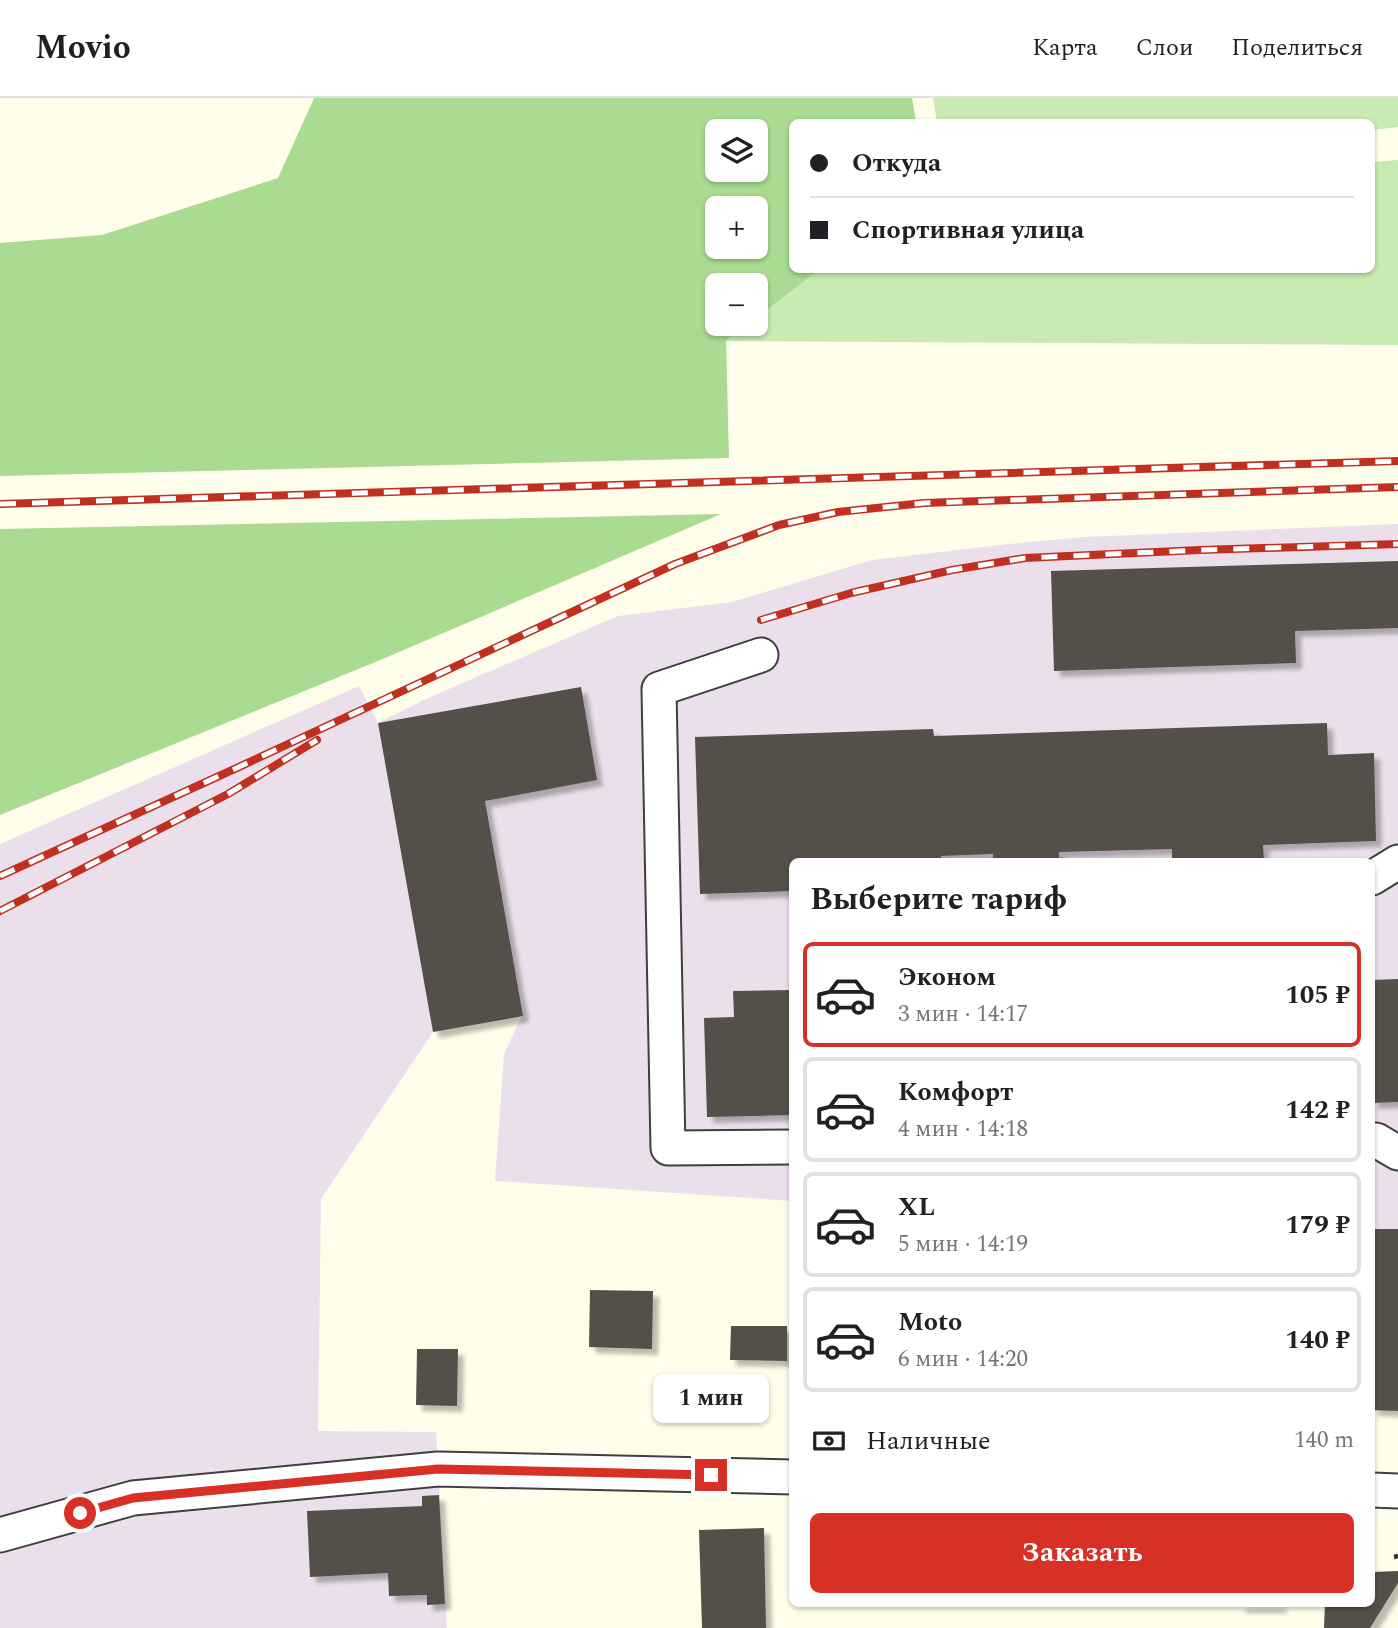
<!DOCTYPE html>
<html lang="ru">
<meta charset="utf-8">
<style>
body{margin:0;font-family:Spectral,serif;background:#f6f6f6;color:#202124;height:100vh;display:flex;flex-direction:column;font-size:26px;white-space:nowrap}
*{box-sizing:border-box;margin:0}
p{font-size:23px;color:#757577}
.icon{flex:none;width:38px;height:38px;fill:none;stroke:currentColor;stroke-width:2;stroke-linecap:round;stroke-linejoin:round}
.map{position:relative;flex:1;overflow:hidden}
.sheet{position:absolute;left:789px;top:760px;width:586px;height:749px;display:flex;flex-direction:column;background:#fff;border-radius:10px;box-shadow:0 2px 5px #0004}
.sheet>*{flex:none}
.top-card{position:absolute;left:789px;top:21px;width:586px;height:154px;border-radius:10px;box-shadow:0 2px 5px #0004;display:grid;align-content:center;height:154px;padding:0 21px;background:#fff}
.buttons{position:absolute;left:705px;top:21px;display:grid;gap:14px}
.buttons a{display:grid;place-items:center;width:63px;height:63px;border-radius:10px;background:#fff;box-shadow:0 2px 5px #0004;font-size:35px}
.end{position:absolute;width:32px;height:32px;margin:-16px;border:9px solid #d93025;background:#fff;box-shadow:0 0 0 4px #fff}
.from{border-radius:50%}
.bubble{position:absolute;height:49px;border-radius:10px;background:#fff;box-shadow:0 2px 5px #0004;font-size:23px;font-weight:700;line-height:49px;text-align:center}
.top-card b{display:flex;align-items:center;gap:24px;height:66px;font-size:26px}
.top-card b+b{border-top:2px solid #e0e0e0}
.top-card i{width:18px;height:18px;background:#202124}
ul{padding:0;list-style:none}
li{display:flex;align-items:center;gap:21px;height:105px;margin:0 14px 10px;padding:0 7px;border:4px solid #e0e0e0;border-radius:10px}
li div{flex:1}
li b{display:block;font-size:26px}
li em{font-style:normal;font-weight:700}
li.current{border-color:#d93025}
li>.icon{width:63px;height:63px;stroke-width:1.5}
h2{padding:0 21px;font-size:32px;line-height:84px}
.pay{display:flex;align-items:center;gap:18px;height:77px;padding:0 21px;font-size:26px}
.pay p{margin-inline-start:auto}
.cta{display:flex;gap:14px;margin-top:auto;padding:14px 21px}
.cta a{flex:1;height:80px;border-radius:10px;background:#d93025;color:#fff;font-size:28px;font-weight:700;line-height:80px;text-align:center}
header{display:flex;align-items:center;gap:42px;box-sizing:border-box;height:98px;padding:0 35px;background:#fff;border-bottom:2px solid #e0e0e0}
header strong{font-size:33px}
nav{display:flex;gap:38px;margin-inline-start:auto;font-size:24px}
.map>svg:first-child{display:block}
.industrial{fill:#ebdfeb}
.green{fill:#c8eab3}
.forest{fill:#a9db92;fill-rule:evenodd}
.building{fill:#554f48;filter:url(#shadow)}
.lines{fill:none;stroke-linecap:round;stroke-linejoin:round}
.minor-casing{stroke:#3f3f3f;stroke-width:37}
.path{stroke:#2e2e2e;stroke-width:4.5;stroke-dasharray:7 3.5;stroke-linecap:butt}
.minor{stroke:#fff;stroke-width:33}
.rail-casing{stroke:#c02f20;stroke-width:8}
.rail{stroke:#fff;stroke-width:5;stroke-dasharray:16;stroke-linecap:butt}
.route{stroke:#d93025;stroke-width:9}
</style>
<header>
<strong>Movio</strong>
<nav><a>Карта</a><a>Слои</a><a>Поделиться</a></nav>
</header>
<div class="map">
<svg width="1398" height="1530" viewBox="0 0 1398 1530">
<defs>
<filter id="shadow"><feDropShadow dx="6" dy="6" stdDeviation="2" flood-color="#0004"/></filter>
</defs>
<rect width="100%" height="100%" fill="#fffeeb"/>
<path class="industrial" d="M1398 426V1312L1372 1313V763H793V1103L495 1083 504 956 522 918 433 934 321 1101 318 1333 436 1334 447 1530H0V746L359 588 378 625 428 600 618 518 732 504 872 462 1009 446 1084 439Z"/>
<path class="green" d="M933 0H1398V29L1372 32V24H937Z
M1398 62V247L726 243 749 226H756V220L819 172H1372V64Z"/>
<path class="forest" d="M314 0H912L916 24H793V172H819L756 220V187H718V226H749L726 243 729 360 0 378V145L102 137 278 80ZM718 33H756V72H718ZM756 110V149H718V110Z
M721 416 378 563 0 717V431Z"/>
<path class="building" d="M1398 463V530L1295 533 1296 565 1054 573 1051 473Z
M581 589 597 682 485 703 523 918 433 934 378 625Z
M1327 625 1328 657 1374 655 1376 743 1263 747 1264 763H1172V751L1059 754V763H993V756L941 758 942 763H793V793L700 796 695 639 933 631 934 638Z
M1398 881V1004L1372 1005V882Z
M793 892V1017L707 1019 704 920 734 919 733 893Z
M1372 1131H1398V1313L1372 1312Z
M590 1192 653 1193 652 1251 589 1249Z
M731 1228H787V1263L730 1262Z
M417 1251H458L457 1308 416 1307Z
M439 1397 445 1506 427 1507V1497L389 1498 388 1475 310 1479 307 1413 422 1408V1398Z
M764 1430 766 1530H702L699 1432Z
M1398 1473V1485L1370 1530H1324L1325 1505H1372V1474Z
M1240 1505H1281V1509H1240Z"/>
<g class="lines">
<defs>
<path id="minor" d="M761 557 659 591 668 1050 793 1049
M1372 780 1398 764
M1372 1042H1376L1398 1055
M1372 1392 1398 1393
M0 1437 133 1400 438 1371 793 1379"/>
</defs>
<use href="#minor" class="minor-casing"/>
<path class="path" d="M1394 1459 1398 1458"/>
<use href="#minor" class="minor"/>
<defs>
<path id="rail" d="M0 406 1398 363
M761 522 851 495 952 472 1025 460 1200 452 1398 446
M0 778 241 668 675 466 779 427 838 414 924 405 1398 389
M0 813 228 696 317 642"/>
</defs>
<use href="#rail" class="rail-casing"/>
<use href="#rail" class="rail"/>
</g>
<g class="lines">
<path class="route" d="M80 1415 133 1400 438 1371 711 1377"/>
</g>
</svg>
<div class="buttons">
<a><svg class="icon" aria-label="layers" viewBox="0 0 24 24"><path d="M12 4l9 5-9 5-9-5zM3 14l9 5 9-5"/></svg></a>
<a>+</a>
<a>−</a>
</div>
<i class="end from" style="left:80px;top:1415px"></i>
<i class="end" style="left:711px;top:1377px"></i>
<div class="bubble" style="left:653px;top:1276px;width:116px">1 мин</div>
<div class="top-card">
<b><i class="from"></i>Откуда</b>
<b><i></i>Спортивная улица</b>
</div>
<section class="sheet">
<h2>Выберите тариф</h2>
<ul>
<li class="current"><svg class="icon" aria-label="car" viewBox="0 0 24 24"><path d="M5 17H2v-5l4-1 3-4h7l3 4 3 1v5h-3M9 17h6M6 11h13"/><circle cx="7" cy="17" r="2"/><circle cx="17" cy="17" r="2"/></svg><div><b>Эконом</b><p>3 мин · 14:17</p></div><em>105 ₽</em></li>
<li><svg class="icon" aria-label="car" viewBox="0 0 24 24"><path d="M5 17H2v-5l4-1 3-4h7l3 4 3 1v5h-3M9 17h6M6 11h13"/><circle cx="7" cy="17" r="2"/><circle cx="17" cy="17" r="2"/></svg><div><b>Комфорт</b><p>4 мин · 14:18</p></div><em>142 ₽</em></li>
<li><svg class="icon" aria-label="car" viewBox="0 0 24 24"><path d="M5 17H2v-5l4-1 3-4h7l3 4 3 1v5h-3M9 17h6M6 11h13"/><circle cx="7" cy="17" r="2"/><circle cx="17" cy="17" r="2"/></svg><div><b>XL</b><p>5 мин · 14:19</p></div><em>179 ₽</em></li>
<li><svg class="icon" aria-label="car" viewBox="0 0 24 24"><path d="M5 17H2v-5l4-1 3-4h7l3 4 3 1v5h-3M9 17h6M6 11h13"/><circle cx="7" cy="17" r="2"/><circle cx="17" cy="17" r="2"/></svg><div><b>Moto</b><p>6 мин · 14:20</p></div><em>140 ₽</em></li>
</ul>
<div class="pay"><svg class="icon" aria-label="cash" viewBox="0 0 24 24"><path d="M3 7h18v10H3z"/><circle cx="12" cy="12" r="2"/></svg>Наличные<p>140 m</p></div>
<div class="cta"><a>Заказать</a></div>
</section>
</div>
